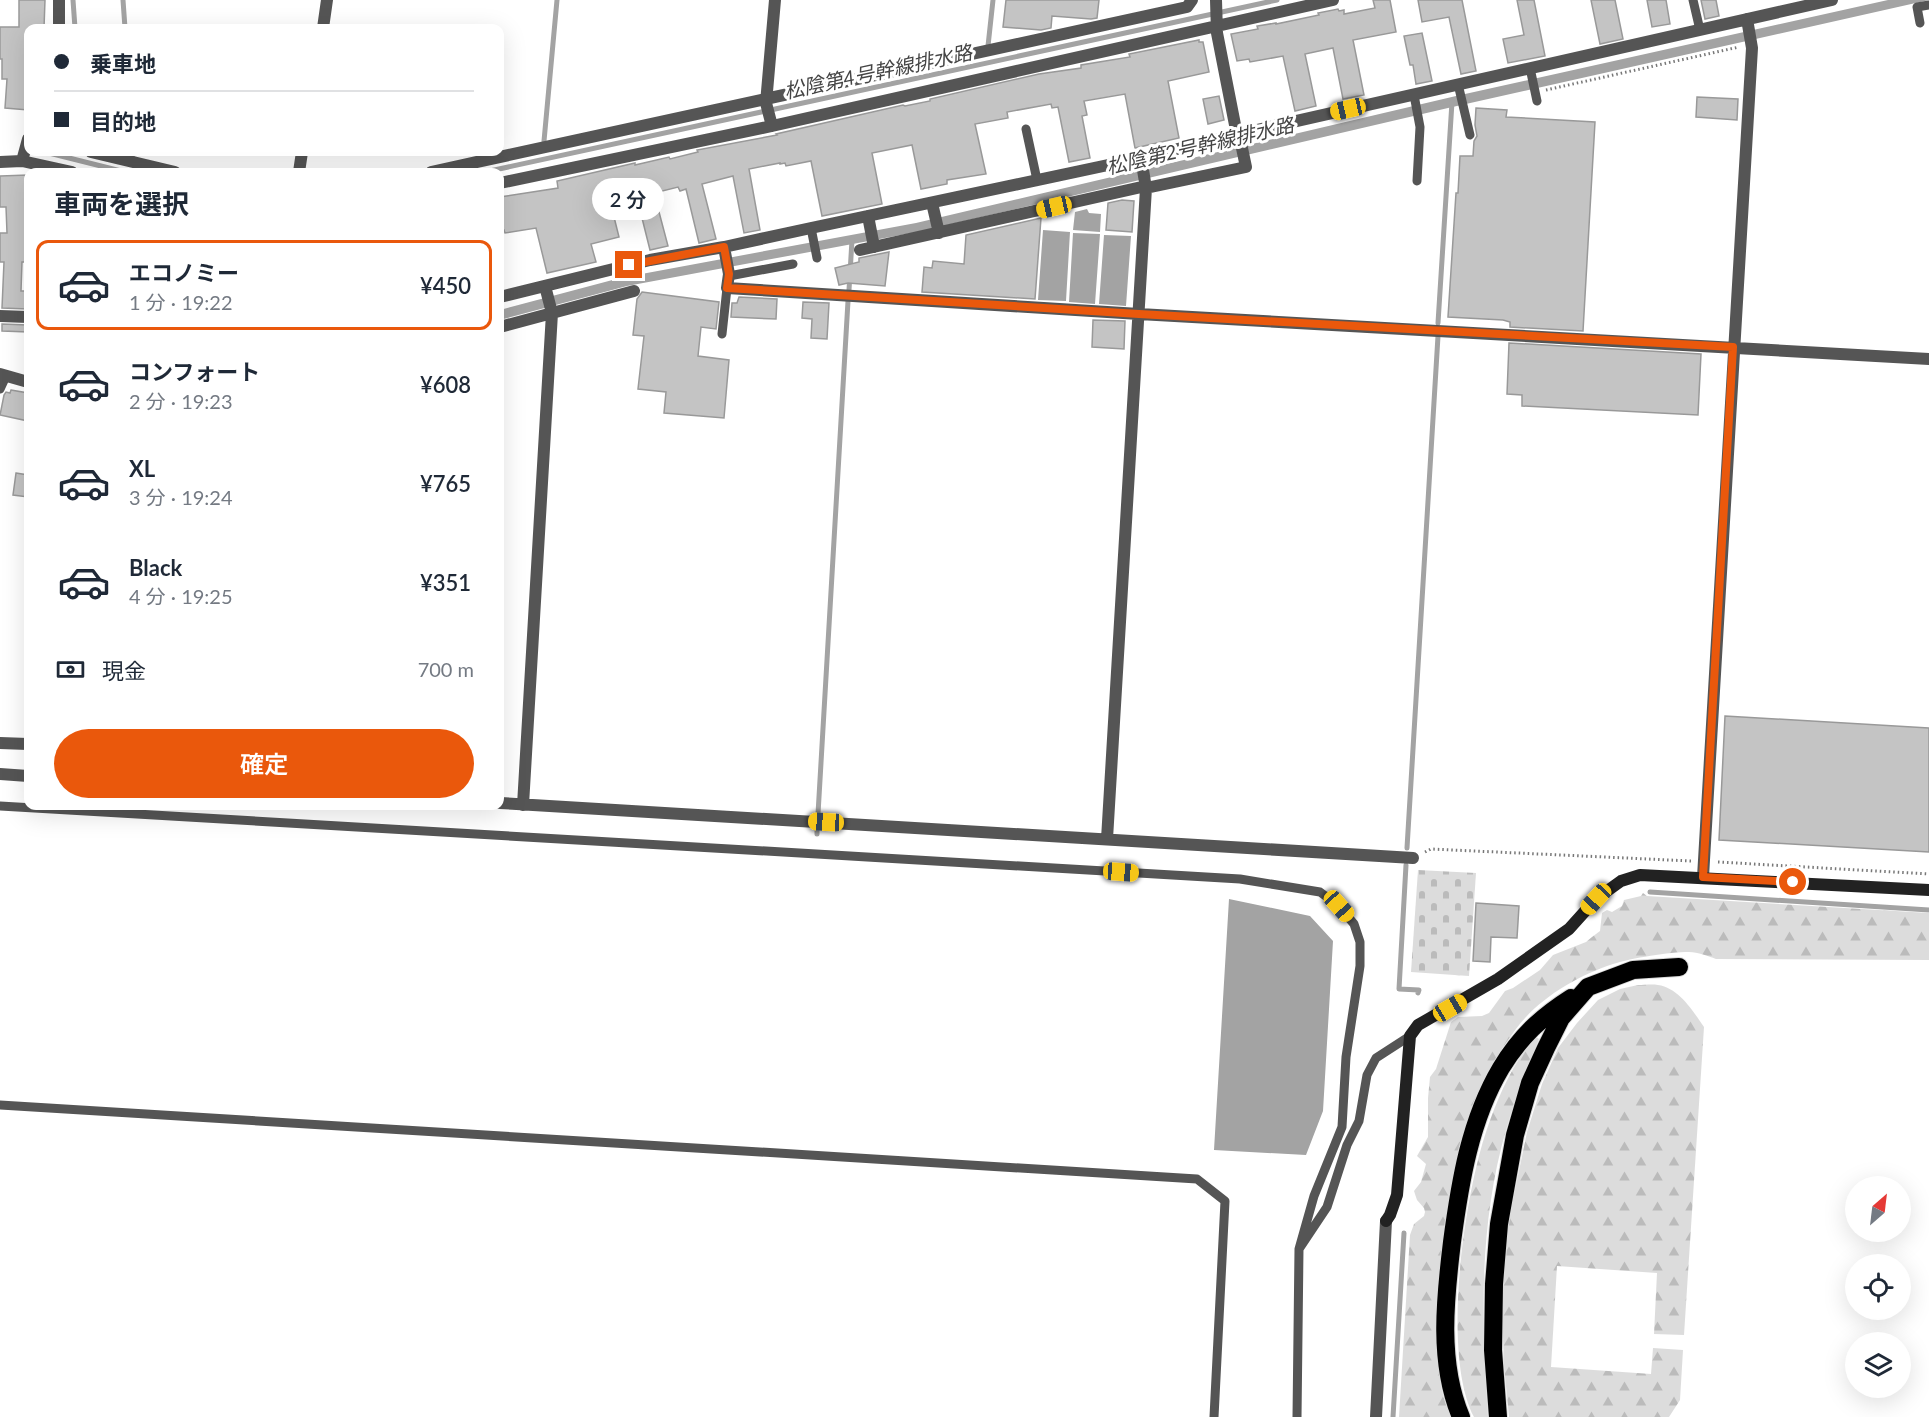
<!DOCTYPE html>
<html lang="ja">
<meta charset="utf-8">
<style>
body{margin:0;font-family:Lato,"Noto Sans JP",sans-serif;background:#f6f6f7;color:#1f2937;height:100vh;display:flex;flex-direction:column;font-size:22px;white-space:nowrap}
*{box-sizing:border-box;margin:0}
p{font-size:20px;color:#747a83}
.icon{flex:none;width:33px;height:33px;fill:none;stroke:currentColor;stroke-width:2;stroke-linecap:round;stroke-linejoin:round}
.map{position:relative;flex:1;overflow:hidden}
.drawer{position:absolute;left:24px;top:168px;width:480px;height:642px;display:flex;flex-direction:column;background:#fff;border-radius:12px;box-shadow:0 6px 24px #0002}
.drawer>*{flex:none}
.banner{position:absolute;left:24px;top:24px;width:480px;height:132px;border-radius:12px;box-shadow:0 6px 24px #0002;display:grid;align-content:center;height:132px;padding:0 30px;background:#fff}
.needle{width:39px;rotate:28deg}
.controls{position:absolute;left:1845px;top:1176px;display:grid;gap:12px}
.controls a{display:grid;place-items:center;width:66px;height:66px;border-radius:50%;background:#fff;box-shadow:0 6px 24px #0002;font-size:30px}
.end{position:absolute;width:27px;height:27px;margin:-14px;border:8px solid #ea580c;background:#fff;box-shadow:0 0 0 3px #fff}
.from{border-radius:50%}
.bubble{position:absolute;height:42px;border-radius:21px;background:#fff;box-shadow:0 6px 24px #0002;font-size:20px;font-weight:600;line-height:42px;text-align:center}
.car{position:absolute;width:18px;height:36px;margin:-18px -9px;border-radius:8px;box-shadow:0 0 4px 2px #0007;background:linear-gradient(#f5c518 24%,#345 0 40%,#f5c518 0 76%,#345 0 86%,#f5c518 0)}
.banner b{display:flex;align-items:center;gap:21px;height:57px;font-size:22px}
.banner b+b{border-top:2px solid #e0e1e3}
.banner i{width:15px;height:15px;background:#1f2937}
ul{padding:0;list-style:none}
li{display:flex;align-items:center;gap:18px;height:90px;margin:0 12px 9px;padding:0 18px;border:3px solid transparent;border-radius:12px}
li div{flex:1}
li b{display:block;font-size:22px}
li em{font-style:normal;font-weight:600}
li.on{border-color:#ea580c}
li>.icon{width:54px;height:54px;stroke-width:1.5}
h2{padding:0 30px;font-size:27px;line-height:72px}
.pay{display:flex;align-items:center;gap:15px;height:66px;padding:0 30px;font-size:22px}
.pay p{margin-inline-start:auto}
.primary-button{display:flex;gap:12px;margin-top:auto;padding:12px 30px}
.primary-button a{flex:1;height:69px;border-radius:36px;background:#ea580c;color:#fff;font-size:24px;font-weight:600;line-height:69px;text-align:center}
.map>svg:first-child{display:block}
.forest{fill:url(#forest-firs)}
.cemetery{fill:url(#cemetery-stones)}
.water{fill:#a3a3a3}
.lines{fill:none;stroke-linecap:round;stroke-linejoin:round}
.stream{stroke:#a3a3a3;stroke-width:5}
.building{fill:#c4c4c4;stroke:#999;stroke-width:1.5}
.highway-casing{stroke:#dbdbdb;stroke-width:20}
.path{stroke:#777;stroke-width:3;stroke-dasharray:1.5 3;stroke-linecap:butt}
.lane{stroke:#555;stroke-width:9}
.street{stroke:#555;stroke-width:12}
.secondary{stroke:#222;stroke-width:12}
.highway{stroke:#000;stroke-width:18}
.route{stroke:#ea580c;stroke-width:8}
.labels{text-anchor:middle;stroke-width:6;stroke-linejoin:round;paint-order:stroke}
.water-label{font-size:20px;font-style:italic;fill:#444;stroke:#fff}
</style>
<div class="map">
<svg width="1929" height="1417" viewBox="0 0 1929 1417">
<defs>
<pattern id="forest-firs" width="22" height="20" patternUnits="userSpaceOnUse" patternTransform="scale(1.5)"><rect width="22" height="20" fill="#dcdcdc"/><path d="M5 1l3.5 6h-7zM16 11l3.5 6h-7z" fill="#bbb"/></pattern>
<pattern id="cemetery-stones" width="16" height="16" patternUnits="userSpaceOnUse" patternTransform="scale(1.5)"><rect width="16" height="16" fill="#dcdcdc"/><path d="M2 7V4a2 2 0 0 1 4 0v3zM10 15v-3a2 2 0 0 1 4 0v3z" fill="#bbb"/></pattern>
</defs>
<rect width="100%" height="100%" fill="#fff"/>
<path class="forest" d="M1643 893 1647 896 1929 913V960L1716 959C1708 956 1698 952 1689 952 1669 952 1632 958 1613 964 1577 976 1539 998 1516 1029 1465 1095 1448 1183 1441 1264 1438 1299 1437 1334 1440 1369 1440 1376 1440 1384 1442 1391 1444 1400 1448 1409 1451 1417H1399L1410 1235 1414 1224 1424 1216 1425 1212 1424 1208 1417 1200 1414 1191 1421 1182 1426 1164 1417 1156 1428 1137V1098L1430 1077 1436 1069 1451 1022 1458 1017 1482 1016 1489 1013 1505 991 1513 988 1540 970 1553 955 1586 942 1592 937 1600 931 1602 913 1607 910 1612 912 1622 906 1624 900 1641 896Z
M1638 985C1644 985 1652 984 1658 985 1679 988 1693 1011 1704 1027L1684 1335 1654 1334 1657 1273 1557 1266 1551 1367 1651 1374 1653 1348 1683 1350 1680 1400 1669 1417H1509L1504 1366 1502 1306 1508 1224 1527 1132 1542 1084 1558 1048 1577 1023 1598 1000 1620 989Z
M1536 1037 1539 1039C1527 1069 1515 1098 1506 1130 1479 1223 1481 1321 1488 1417H1474C1441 1354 1464 1196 1487 1129 1498 1097 1513 1062 1536 1037Z"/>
<path class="cemetery" d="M1418 870 1476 873 1469 976 1411 972Z"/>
<path class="water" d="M1888 0H1929L1448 108 917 232 627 286 500 320V310L620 278 916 223 1456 96Z
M1087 209 1089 213 1101 214 1100 232 1073 230 1075 212Z
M1043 230 1070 232 1066 301 1038 300Z
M1073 233 1100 234 1095 304 1069 302Z
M1104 235 1131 236 1126 306 1099 304Z
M1229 899 1310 916 1333 941 1323 1111 1306 1155 1214 1150Z"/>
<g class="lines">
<path class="stream" d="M73 0 75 28
M123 0 125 28
M988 46 993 0
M544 141 557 0
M45 152 125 172
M133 152V155
M485 172 1277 0
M849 290 852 240
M1438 323 1452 102
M818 814 848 301
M817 834V830
M1407 848 1438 336
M1406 865 1399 989 1419 990 1418 993
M1650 892 1929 910
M1393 1417 1404 1233"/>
</g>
<path class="building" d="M19 0H45L44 28H28V110L5 108 7 79H2V59H0V27H19Z
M1006 0H1099L1097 18 1091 19 1052 16 1051 28 1041 30 1003 27Z
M1373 0H1390L1396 32 1353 40 1364 95 1343 99 1333 48 1305 54 1316 106 1295 111 1283 56 1250 62 1249 59 1237 61 1231 34 1258 29 1257 26 1276 23V24L1319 15 1318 13 1338 9 1339 11 1344 10V14L1375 8Z
M1418 0H1462L1476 71 1461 74 1449 17 1422 22Z
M1517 0H1534L1545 56 1508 63 1503 39 1524 35Z
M1591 0H1615L1623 39 1600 44Z
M1647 0H1666L1670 24 1652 27Z
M1701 0H1716L1719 16 1705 19Z
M1422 33 1432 81 1416 84 1413 65H1410L1404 36Z
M1199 40V42H1203L1209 72 1168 81 1179 138 1135 148 1125 94 1084 101 1087 115 1082 116 1090 158 1069 162 1058 107 1052 108 1051 104 1007 112 1008 118 975 124 986 174 947 180V184L921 189 912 145 872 153 882 204 822 216 811 161 786 166 785 163 780 164V163L749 169 760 230 744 233 733 176 702 184 716 239 699 243 686 189 680 191 678 187 654 193 668 246 650 250 638 202 612 209 619 237 591 244 596 262 547 273 536 228 505 233 504 230 500 231V197L558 188 557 181 635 163V165L669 157 670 159 698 152 697 150 777 135 776 134 903 105 905 106 930 101V99L1039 74 1081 68V65L1130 57 1129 54Z
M1219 96 1224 120 1208 124 1203 99Z
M1697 97 1738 99 1737 120 1696 117Z
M1476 108 1507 110 1506 117 1595 122 1583 331 1510 327V322L1503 320 1448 317 1456 193H1458L1460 156H1473L1474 141 1477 136 1475 125Z
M28 175V262H22L21 291H28V309L2 308 4 262H0V233H7L6 207H0V176Z
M1122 200 1134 201 1132 232 1106 230 1108 203Z
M1041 218 1035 299 922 292 924 267 932 268 933 261 964 264 966 235Z
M889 252 885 286 848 283 839 285 835 268 859 262V258Z
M642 292 719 302 716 329 701 327 698 356 729 360 724 418 664 413 666 392 638 389 644 336 633 335 637 299Z
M739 297 777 299 776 319 731 317 732 303H737Z
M803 302 829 303 827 339 811 338 812 319 802 318Z
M1093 320 1125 321 1124 349 1092 347Z
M2 324 28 325V332L2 331Z
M1509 343 1701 354 1698 415 1522 406V395L1507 394Z
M11 390 28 393V421L0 415 4 395 6 392 10 393Z
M16 473 28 475V497L13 495Z
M1725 716 1929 728V852L1719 840Z
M1476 903 1519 906 1517 938 1491 937 1490 962 1473 961Z"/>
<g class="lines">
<defs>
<path id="highway" d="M1461 1417C1438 1363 1445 1299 1452 1242 1460 1182 1470 1120 1501 1068 1520 1037 1541 1017 1571 998
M1498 1417 1493 1350 1494 1284 1499 1224 1515 1135 1530 1083 1546 1048 1561 1018 1588 987 1633 970 1679 967"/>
</defs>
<use href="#highway" class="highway-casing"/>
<path class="path" d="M1546 90 1739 47
M1425 852 1431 849 1691 861
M1718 862 1929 874"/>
<path class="lane" d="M1693 0 1700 30
M1920 23 1917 7 1929 5
M1530 68 1537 101
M1458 84 1470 135
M1414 95 1420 127 1417 181
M1026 129 1037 180
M811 228 817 258
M729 276 793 264
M722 334 727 288
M0 389 6 376
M0 806 1240 879 1320 892 1339 906 1354 924 1360 942V966L1346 1057 1342 1127 1314 1196 1299 1249
M0 1105 1197 1179 1225 1201 1214 1417
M1297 1417 1299 1249 1327 1207 1347 1145 1359 1121 1367 1075 1376 1058 1410 1036"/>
<path class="street" d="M1216 0 1217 33 1237 135
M59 28V0
M323 28 327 0
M772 126 766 103 775 0
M91 152 175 172
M22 161 72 172
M0 162 22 161 28 139
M299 172 302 152
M431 172 1187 7 1192 0
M500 183 772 126 1333 0
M1146 188 1246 167 1239 134
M932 203 939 233
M868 216 874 247
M724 247 729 274 727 288 1139 314 1929 359
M860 250 1146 186
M500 297 650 260 724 247 811 228 1141 158 1239 134 1832 0
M0 316 28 317
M500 327 634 291
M0 374 28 382
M0 743 28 744
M0 774 28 776
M500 803 1413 858
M523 805 552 313 545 286
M1107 839 1146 188 1141 158
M1703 877 1752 48 1747 19
M1376 1417 1386 1221"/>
<path class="secondary" d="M1386 1221 1390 1215 1397 1195 1410 1036 1418 1025 1498 979 1569 929 1596 899 1621 881 1640 875 1929 890"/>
<use href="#highway" class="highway"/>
</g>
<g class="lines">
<path class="route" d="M629 265 724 247 729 274 727 288 1139 314 1733 347 1703 877 1793 882"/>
</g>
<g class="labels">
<g class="water-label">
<text transform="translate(878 72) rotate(-12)" y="7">松陰第4号幹線排水路</text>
<text transform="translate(1200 146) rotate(-13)" y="7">松陰第2号幹線排水路</text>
</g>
</g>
</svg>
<div class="controls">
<a><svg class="needle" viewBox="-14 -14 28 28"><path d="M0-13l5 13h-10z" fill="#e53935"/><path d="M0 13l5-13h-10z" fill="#747a83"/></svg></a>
<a><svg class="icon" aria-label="locate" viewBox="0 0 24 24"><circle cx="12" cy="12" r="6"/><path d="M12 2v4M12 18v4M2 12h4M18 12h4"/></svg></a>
<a><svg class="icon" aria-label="layers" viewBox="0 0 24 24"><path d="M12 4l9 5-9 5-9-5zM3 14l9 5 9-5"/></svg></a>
</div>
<i class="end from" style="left:1793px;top:882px"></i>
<i class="end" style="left:629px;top:265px"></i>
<div class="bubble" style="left:592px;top:178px;width:72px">2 分</div>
<i class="car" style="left:1348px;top:109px;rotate:257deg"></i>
<i class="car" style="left:1054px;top:207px;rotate:257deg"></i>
<i class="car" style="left:826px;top:822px;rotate:273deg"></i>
<i class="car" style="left:1121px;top:872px;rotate:94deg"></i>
<i class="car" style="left:1596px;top:899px;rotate:223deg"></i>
<i class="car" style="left:1339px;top:906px;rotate:138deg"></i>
<i class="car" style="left:1450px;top:1008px;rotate:60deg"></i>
<div class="banner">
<b><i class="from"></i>乗車地</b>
<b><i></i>目的地</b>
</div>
<section class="drawer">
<h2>車両を選択</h2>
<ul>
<li class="on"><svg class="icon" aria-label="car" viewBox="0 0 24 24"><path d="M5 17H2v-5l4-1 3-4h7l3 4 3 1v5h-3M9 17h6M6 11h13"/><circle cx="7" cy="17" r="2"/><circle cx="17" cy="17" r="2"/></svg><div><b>エコノミー</b><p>1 分 · 19:22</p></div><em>¥450</em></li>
<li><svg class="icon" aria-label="car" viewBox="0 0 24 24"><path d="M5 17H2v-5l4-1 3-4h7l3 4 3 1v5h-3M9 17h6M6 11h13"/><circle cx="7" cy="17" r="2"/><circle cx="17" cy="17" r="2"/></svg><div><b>コンフォート</b><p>2 分 · 19:23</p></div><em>¥608</em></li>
<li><svg class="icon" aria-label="car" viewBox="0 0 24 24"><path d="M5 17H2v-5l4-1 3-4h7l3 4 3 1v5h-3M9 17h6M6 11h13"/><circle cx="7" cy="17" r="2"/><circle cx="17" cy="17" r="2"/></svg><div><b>XL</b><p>3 分 · 19:24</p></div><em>¥765</em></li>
<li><svg class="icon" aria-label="car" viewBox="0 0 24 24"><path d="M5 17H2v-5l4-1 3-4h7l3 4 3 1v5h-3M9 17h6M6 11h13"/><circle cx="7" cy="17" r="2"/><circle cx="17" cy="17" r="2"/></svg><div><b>Black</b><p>4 分 · 19:25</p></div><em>¥351</em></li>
</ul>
<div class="pay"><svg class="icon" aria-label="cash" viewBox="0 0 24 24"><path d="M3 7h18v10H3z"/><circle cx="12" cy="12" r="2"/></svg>現金<p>700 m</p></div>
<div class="primary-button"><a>確定</a></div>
</section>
</div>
